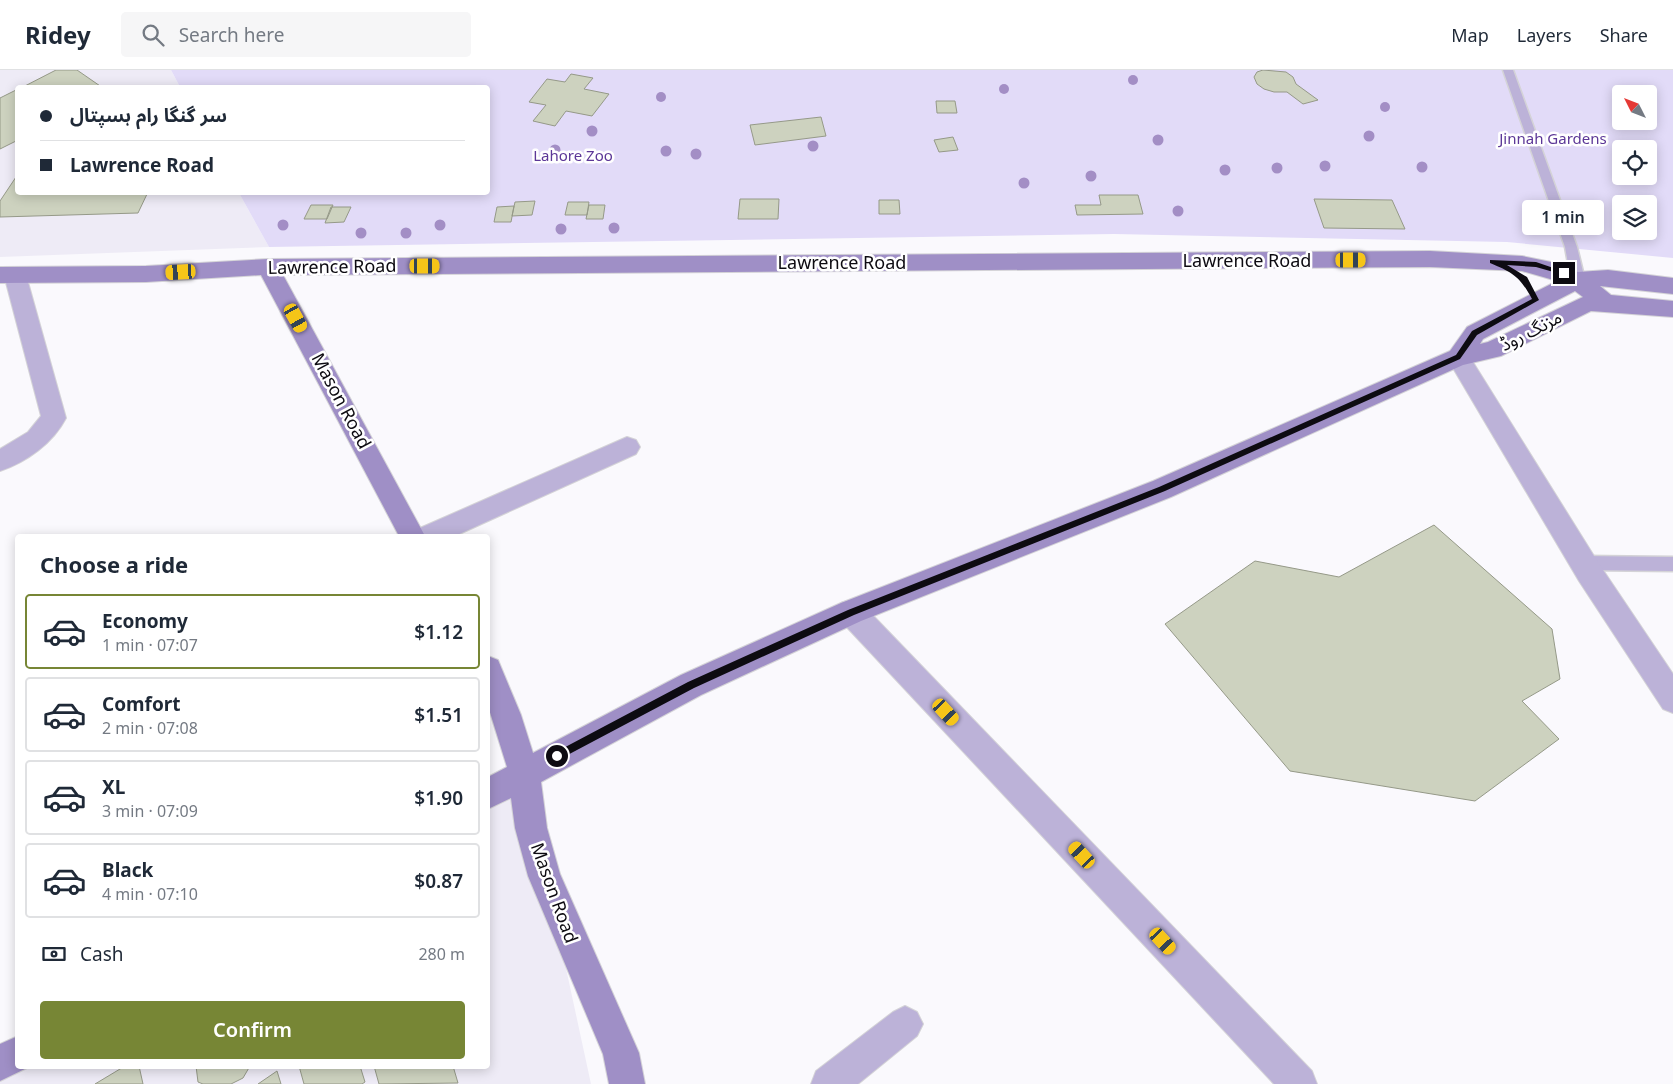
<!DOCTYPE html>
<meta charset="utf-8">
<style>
body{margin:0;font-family:"Noto Sans","Noto Sans Arabic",sans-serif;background:#f6f6f7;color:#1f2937;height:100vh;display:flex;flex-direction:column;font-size:19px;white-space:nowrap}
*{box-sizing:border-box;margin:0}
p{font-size:16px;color:#747a83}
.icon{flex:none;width:28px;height:28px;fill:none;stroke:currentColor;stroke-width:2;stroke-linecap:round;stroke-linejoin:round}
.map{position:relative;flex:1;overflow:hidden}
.details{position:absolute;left:15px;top:464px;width:475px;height:535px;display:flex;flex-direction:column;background:#fff;border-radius:5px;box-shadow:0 2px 12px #0003}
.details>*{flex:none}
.top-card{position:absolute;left:15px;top:15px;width:475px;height:110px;border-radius:5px;box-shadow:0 2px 12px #0003;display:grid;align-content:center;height:110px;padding:0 25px;background:#fff}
.needle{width:32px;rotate:312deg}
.tools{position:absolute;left:1612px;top:15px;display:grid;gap:10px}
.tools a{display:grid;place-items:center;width:45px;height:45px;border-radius:5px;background:#fff;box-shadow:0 2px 12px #0003;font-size:25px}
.end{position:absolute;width:22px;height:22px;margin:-11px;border:6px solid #0d0b11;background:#fff;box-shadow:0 0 0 2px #fff}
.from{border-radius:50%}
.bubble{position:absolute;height:35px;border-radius:5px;background:#fff;box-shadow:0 2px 12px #0003;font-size:16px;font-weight:600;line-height:35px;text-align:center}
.car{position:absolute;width:15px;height:30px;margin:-15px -8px;border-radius:6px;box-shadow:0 0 4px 1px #0007;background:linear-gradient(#f5c518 24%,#345 0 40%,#f5c518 0 76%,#345 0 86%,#f5c518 0)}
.top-card b{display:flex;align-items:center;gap:18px;height:48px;font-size:19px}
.top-card b+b{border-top:1px solid #e0e1e3}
.top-card i{width:12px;height:12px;background:#1f2937}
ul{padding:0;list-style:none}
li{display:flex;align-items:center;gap:15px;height:75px;margin:0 10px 8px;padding:0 15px;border:2px solid #e0e1e3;border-radius:5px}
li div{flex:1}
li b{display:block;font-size:19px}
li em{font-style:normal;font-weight:600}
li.current{border-color:#778635}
li>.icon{width:45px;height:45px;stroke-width:1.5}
h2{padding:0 25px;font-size:22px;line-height:60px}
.pay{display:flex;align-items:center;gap:12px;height:55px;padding:0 25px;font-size:19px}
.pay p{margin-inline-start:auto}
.primary-button{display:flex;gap:10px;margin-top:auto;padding:10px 25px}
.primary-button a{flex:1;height:58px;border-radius:5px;background:#778635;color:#fff;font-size:20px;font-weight:600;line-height:58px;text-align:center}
header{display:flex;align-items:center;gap:30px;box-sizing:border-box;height:70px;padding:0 25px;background:#fff;border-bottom:1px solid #e0e1e3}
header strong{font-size:24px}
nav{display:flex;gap:28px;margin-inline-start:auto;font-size:18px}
.search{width:350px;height:45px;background:#f6f6f7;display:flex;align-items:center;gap:12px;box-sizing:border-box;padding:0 18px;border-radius:5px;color:#747a83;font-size:19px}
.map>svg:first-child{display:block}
.built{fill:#eeebf6}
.green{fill:#e2dbf8;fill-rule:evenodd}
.building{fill:#cdd2bf;stroke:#959988}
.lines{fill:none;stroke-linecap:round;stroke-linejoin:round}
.lane-casing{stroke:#d4d3d7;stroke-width:3}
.street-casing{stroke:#d4d3d7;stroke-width:2}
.secondary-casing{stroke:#d4d3d7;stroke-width:2}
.lane{fill:#bcb2d8;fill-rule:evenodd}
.street{fill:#bcb2d8;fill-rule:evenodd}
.secondary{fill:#9f8fc6;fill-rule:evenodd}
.tree{fill:#a38ec5}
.route{fill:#0d0b11}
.labels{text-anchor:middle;stroke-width:5;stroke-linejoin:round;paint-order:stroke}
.far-park-label{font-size:15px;fill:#5c3797;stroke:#fff}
.street-label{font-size:18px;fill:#0d0b11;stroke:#fff}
</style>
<header>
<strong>Ridey</strong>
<div class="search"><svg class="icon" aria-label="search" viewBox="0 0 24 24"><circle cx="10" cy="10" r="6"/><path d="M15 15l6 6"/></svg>Search here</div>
<nav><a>Map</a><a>Layers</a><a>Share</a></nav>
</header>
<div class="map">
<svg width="1673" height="1014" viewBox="0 0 1673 1014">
<rect width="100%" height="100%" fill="#faf9fd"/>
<path class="built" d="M0 0H171L180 17 18 18V122L239 123 269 177 0 187Z
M524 704 591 1014H0V993L18 996H488V724Z"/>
<path class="green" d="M171 0H1673V188L1507 172 1114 164 269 177 239 123 488 122V18L180 17ZM1621 24H1649V51H1621ZM1621 79H1649V106H1621ZM1621 134H1649V161H1621Z"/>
<path class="building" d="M56 0H77L103 18H21Z
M1263 0 1286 2 1293 7 1296 14 1318 30 1303 34 1287 22H1274L1264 19 1257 14 1254 7 1257 2Z
M571 4 593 8 584 19 609 24 592 46 566 41 555 56 533 51 546 35 529 32 547 9 565 12Z
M18 19V70L0 79V28Z
M936 31H955L957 43H937Z
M821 47 826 66 755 75 750 55Z
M953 67 958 80 939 82 934 70Z
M18 104V122H148L138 143 0 147V131Z
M1099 125H1138L1143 144 1077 145 1075 135H1101Z
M740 129H779L778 149H738Z
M1314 129 1392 130 1405 159 1324 158Z
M879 130H899L900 144H879Z
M535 131 532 145 512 146 515 132Z
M568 132H589L587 145H565Z
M311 135H333L327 149H304Z
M589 135H605L603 149H586Z
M514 136 511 152H494L497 137Z
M331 137H351L344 152 325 153Z
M1434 455 1552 559 1560 609 1522 631 1559 669 1475 731 1290 701 1165 554 1255 491 1339 507Z
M125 996H139L143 1014H95Z
M196 996H250L243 1008 231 1014H203L198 1012Z
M299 996H360L365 1012 362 1014H304Z
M374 996H453L458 1013 379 1014Z
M277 1001 281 1014H258Z"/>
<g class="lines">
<defs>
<path id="lane" d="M1503 0H1513L1577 177 1585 210 1583 213H1573L1571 210 1565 177Z
M1584 486 1673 487V501L1584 500 1578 498 1576 493 1578 488Z"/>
<path id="street" d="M15 197 23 200 26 205 66 348C53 373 27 392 0 401V379L28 362 41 346 4 205 7 200Z
M1458 278 1466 281 1599 494 1673 604V643L1663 639 1579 511 1450 293 1446 287 1450 281Z
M627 367 636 370 640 377 636 384 455 466H416L420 458Z
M851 530 861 533 1312 1001 1317 1014H1274L841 551 837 542 841 533Z
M905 936 917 942 923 954 917 966 858 1014H811L816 1001 893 942Z"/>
<path id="secondary" d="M1430 181 1522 186 1551 192 1578 202 1608 200 1673 208V224L1600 216 1611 225 1673 231V247L1591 241 1501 286 1463 295 1171 427 861 551 701 625 541 712 547 758 560 804 639 983 645 1014H609L603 984 528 806 515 758 511 728 488 739V707L507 697 488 636V586L498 590 521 645 533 683 681 605 841 533 1153 411 1450 281 1467 257 1557 211 1522 201 1430 197 283 205 425 466H399L261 205 146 212 0 213V197L146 196 268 189ZM1575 221 1583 227 1488 272 1480 274 1483 269Z
M18 966V996H31L0 1011V974Z"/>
</defs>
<use href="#lane" class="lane-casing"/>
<use href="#street" class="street-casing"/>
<use href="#secondary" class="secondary-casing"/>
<use href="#lane" class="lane"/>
<use href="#street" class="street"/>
<use href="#secondary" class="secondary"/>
</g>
<g class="tree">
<circle cx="1133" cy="10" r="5"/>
<circle cx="1004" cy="19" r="5"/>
<circle cx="661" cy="27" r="5"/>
<circle cx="1385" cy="37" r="5"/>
<circle cx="592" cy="61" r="5.5"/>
<circle cx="1369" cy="66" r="5.5"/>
<circle cx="1158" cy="70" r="5.5"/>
<circle cx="813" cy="76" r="5.5"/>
<circle cx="555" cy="80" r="5.5"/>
<circle cx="666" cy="81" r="5.5"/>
<circle cx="696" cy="84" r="5.5"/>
<circle cx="1325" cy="96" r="5.5"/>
<circle cx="1422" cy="97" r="5.5"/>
<circle cx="1277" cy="98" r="5.5"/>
<circle cx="1225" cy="100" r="5.5"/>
<circle cx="1091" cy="106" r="5.5"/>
<circle cx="1024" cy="113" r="5.5"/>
<circle cx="1178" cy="141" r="5.5"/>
<circle cx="283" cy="155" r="5.5"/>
<circle cx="440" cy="155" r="5.5"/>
<circle cx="614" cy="158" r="5.5"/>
<circle cx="561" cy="159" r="5.5"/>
<circle cx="361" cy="163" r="5.5"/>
<circle cx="406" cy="163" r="5.5"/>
</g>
<path class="route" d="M1490 190 1536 192 1568 203 1564 205 1536 197 1507 195 1527 207 1539 230 1477 265 1460 289 1165 421 854 545 694 618 560 689H554V683L688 612 848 540 1159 417 1456 285 1472 261 1532 229C1520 207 1514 203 1490 193Z"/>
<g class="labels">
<g class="far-park-label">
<text x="1553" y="74">Jinnah Gardens</text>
<text x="573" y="91">Lahore Zoo</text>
</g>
<g class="street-label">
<text x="1247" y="197">Lawrence Road</text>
<text x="842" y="199">Lawrence Road</text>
<text transform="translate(332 197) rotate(-1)" y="6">Lawrence Road</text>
<text transform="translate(1531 261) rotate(-27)" y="6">مزنگ روڈ</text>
<text transform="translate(341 331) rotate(62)" y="6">Mason Road</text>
<text transform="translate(554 823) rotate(70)" y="6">Mason Road</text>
</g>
</g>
</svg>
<div class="tools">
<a><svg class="needle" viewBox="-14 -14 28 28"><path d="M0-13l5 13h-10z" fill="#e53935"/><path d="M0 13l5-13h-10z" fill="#747a83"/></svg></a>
<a><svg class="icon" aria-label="locate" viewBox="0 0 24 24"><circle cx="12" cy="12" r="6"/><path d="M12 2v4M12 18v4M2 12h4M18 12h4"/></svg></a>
<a><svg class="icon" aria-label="layers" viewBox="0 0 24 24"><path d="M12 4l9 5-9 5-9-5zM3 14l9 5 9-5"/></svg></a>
</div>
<i class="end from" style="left:557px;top:686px"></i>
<i class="end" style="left:1564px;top:203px"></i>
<div class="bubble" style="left:1522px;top:130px;width:82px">1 min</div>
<i class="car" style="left:1351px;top:190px;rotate:90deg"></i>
<i class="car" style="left:425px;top:196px;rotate:90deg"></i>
<i class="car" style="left:181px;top:202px;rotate:267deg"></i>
<i class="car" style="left:296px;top:248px;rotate:151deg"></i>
<i class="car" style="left:946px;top:642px;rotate:137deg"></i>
<i class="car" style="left:1082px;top:785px;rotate:317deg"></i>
<i class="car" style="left:1163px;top:871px;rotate:137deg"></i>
<div class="top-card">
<b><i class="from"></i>سر گنگا رام ہسپتال</b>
<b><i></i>Lawrence Road</b>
</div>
<section class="details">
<h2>Choose a ride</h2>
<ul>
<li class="current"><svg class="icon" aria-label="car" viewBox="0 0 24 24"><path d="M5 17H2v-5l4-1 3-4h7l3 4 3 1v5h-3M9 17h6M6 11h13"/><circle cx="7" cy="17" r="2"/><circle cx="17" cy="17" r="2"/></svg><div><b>Economy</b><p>1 min · 07:07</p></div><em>$1.12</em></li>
<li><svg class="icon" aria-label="car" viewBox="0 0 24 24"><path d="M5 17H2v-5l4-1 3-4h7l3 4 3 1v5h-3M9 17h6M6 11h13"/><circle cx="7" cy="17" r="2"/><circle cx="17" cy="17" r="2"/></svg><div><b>Comfort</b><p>2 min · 07:08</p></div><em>$1.51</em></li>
<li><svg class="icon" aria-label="car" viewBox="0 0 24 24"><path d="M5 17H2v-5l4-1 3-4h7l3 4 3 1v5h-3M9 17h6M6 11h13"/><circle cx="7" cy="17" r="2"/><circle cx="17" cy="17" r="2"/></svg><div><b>XL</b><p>3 min · 07:09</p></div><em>$1.90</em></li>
<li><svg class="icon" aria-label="car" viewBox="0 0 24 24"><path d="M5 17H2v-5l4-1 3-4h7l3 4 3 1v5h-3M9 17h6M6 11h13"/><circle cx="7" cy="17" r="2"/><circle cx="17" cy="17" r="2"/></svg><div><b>Black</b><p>4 min · 07:10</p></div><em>$0.87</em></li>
</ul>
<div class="pay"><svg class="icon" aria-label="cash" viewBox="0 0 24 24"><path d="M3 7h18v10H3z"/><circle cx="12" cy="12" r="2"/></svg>Cash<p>280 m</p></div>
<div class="primary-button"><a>Confirm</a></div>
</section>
</div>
